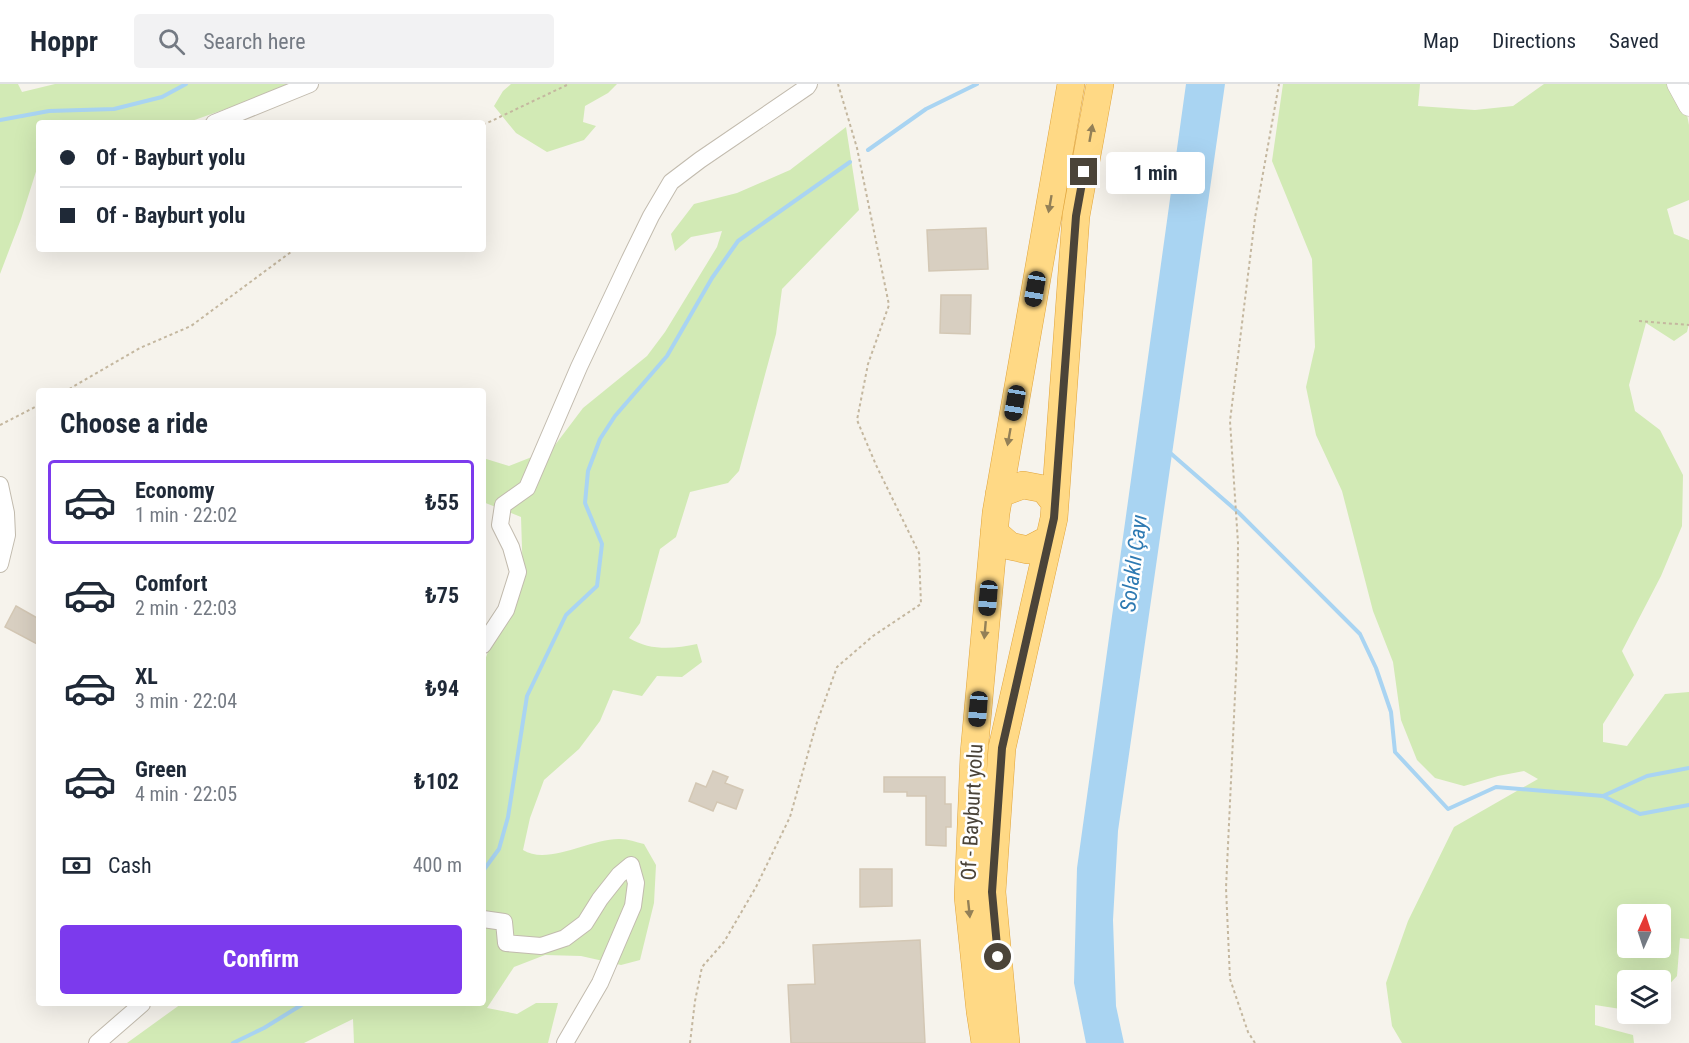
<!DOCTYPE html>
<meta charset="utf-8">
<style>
body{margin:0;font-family:"Roboto Condensed",sans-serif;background:#f2f2f3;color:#1f2937;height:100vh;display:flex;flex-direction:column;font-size:22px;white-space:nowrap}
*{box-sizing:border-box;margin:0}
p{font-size:20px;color:#747a83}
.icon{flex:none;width:33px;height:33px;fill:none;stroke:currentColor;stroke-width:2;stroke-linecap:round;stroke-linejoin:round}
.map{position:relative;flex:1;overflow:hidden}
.panel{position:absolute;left:36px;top:304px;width:450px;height:618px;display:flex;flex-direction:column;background:#fff;border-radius:6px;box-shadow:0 6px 24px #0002}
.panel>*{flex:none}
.hud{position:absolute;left:36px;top:36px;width:450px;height:132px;border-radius:6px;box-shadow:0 6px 24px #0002;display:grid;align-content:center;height:132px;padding:0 24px;background:#fff}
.needle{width:39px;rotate:3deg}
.controls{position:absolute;left:1617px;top:820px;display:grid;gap:12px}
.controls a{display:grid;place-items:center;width:54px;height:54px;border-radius:6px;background:#fff;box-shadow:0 6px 24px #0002;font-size:30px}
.end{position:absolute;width:27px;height:27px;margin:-14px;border:8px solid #4b4439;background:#fff;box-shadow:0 0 0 3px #fff}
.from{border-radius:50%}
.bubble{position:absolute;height:42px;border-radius:6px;background:#fff;box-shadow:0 6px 24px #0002;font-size:20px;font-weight:700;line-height:42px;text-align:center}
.car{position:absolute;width:18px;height:36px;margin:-18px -9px;border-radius:8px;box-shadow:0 0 4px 2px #0007;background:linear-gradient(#222 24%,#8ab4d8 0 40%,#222 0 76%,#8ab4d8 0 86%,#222 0)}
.hud b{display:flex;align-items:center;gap:21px;height:57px;font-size:22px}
.hud b+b{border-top:2px solid #e0e1e3}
.hud i{width:15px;height:15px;background:#1f2937}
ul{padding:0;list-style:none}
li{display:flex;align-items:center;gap:18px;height:84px;margin:0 12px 9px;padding:0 12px;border:3px solid transparent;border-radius:6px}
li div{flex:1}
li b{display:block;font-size:22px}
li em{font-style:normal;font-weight:700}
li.current{border-color:#7c3aed}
li>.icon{width:54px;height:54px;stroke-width:1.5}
h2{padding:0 24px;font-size:27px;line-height:72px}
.pay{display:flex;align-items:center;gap:15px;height:66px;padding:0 24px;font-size:22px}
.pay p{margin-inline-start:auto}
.primary-button{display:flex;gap:12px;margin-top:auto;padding:12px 24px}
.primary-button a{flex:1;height:69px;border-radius:6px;background:#7c3aed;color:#fff;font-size:24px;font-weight:700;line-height:69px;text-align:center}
header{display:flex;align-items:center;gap:36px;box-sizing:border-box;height:84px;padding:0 30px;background:#fff;border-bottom:2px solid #e0e1e3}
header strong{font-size:28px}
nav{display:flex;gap:33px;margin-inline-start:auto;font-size:21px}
.search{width:420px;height:54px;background:#f2f2f3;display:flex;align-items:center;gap:15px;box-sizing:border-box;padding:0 21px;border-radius:6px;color:#747a83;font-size:22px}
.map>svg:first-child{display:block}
.green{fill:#d2eab5;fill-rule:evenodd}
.water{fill:#a9d4f2}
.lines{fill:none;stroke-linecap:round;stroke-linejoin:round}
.stream{stroke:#a9d4f2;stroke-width:4}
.building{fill:#d8cfc1;stroke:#d3c7b4;stroke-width:1.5}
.minor-casing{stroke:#c2bbae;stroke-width:18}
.tertiary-casing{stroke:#c2bbae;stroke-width:21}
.trunk-casing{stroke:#e0a43c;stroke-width:28}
.path{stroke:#c4b79f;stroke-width:2;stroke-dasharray:3 3;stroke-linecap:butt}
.minor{stroke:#fff;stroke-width:16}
.tertiary{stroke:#fff;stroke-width:20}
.trunk{stroke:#ffd985;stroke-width:27}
.oneway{fill:#938057}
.route{stroke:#4b4439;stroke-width:8}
.labels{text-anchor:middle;stroke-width:5;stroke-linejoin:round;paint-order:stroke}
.street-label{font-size:21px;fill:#4b4439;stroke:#fff}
.water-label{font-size:22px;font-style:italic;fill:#2e7ab2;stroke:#fff}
</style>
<header>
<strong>Hoppr</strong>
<div class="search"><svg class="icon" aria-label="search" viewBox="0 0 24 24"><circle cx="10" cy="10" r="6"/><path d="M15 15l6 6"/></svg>Search here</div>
<nav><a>Map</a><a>Directions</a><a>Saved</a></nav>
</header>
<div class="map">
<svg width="1689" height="959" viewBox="0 0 1689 959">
<rect width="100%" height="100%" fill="#f6f3ec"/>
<path class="green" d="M0 0H18L22 8 55 0H296L186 39H39V78L21 135 0 190Z
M511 0H617L608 9 585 22 583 38 596 42 584 56 547 68 516 49 494 22 503 7Z
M1283 0H1420L1418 22 1475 26 1513 22 1544 0H1681L1689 41V116L1667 125 1674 150 1689 156V240L1687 248 1674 257 1646 239 1629 301 1635 327 1660 346 1683 391 1682 442 1661 492 1622 567 1634 591 1603 640V658L1627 662 1665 610 1689 608V855L1680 854 1677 892 1661 909 1660 897H1628L1627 926 1595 921V941L1633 951 1634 959H1402L1392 942 1386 899 1408 837 1454 743 1538 695 1524 687 1498 692 1464 702 1435 694 1417 676 1401 636 1393 578 1373 527 1342 407 1316 351 1306 303 1315 263 1312 175 1272 77ZM1628 831H1660V864H1628Z
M846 43 859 126 782 205 776 250 739 387 728 399 690 408 676 453 660 465 640 539 629 554C650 567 674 565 697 560L702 578 682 593 657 592 642 612 613 606 600 637 579 665 544 696 530 734 523 766C548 782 591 754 620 755 628 755 636 758 644 760L656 781 654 819 640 876 621 881 581 872 545 871 514 883 487 924 517 930 536 919H558L548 959H354L353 935 304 959H127L181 920H483V582L491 559 517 519 523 495 521 433 483 418V374L509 382 552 365 583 324 647 272 665 248 717 163 722 147 691 153 675 167 671 150 694 120 737 109 790 86Z"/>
<path class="water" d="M1186 0H1225L1118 747 1113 836 1116 922 1124 959H1086L1074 899 1077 784Z"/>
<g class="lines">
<path class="stream" d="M0 36 49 27 114 25 162 13 186 0
M868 66 926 25 977 0
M1168 367 1238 428 1360 550 1376 584 1391 628 1395 668 1448 725 1496 703 1603 712 1647 692 1689 684
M1603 712 1640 730 1689 721
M483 787 499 765 508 733 527 612 566 531 597 502 602 460 585 419 588 387 600 355 615 332 667 272 712 194 738 157 850 78
M233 959 264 944 303 920"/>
</g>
<path class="building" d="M986 144 988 185 929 187 927 146Z
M941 211H971L970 250 940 249Z
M16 522 39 535V561L5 543Z
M713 687 728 693 725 699 743 706 736 725 717 718 713 727 689 717 696 699 706 703Z
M884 693H945V720H951V743H946V762L926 761V712H907V708H884Z
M860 785H892V822L860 823Z
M920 856 925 959H791L788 901 815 900 813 861Z"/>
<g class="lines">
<defs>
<path id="minor" d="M214 39 310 0
M0 401 6 429 7 451 0 480
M483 561 506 526 518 488 511 463 500 441 503 421 527 404 579 283 629 177 651 132 671 98 700 76 807 3 809 0
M483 835 504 838 506 859 541 862 565 854 585 839 600 815 619 791 631 781 636 799 633 822 600 899 565 959
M97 959 142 920"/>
<path id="tertiary" d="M1677 0 1689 22"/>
<path id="trunk" d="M999 410 1023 401 1044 405 1055 419
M994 448 1010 462 1028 466 1049 455
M985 959 980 927 968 813 974 669 996 429 1071 0
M1006 959 992 808 1002 664 1054 434 1076 132 1100 0"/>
</defs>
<use href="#minor" class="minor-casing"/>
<use href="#tertiary" class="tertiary-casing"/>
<use href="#trunk" class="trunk-casing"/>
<path class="path" d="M483 41 569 0
M1639 237 1689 241
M64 308 140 264 191 242 295 165
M0 341 39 321
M690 959 695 917 702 883 724 858 756 803 790 733 816 641 837 583 873 552 921 520 919 469 876 381 857 336 868 280 889 221 857 64 838 0
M1255 959 1248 948 1230 895 1226 804 1237 568 1238 459 1230 337 1255 134 1279 0"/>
<use href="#minor" class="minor"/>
<use href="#tertiary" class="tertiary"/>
<use href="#trunk" class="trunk"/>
</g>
<defs><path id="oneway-solid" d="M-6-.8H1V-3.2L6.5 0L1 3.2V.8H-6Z" transform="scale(1.5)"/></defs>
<g class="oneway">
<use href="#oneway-solid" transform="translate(1091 49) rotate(-80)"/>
<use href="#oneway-solid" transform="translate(1050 120) rotate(100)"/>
<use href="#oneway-solid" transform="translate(1009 353) rotate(100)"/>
<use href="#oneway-solid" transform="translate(985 546) rotate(95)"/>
<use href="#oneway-solid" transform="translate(969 825) rotate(84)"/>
</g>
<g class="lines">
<path class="route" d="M998 873 992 808 1002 664 1054 434 1076 132 1084 88"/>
</g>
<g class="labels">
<g class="street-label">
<text transform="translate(972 728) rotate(-87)" y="7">Of - Bayburt yolu</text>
</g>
<g class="water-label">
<text transform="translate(1133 479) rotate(-83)" y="8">Solaklı Çayı</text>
</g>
</g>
</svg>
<div class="controls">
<a><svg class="needle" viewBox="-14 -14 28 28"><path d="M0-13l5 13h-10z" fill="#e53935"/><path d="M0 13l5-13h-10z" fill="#747a83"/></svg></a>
<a><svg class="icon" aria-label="layers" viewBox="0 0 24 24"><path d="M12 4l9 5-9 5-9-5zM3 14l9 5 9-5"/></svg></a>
</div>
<i class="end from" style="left:998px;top:873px"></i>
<i class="end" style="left:1084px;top:88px"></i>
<div class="bubble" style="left:1106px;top:68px;width:99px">1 min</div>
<i class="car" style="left:1035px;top:205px;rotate:190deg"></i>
<i class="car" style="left:1015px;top:319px;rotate:190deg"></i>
<i class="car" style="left:988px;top:514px;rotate:185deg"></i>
<i class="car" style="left:978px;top:625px;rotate:185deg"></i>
<div class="hud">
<b><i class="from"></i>Of - Bayburt yolu</b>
<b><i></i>Of - Bayburt yolu</b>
</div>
<section class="panel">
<h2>Choose a ride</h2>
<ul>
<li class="current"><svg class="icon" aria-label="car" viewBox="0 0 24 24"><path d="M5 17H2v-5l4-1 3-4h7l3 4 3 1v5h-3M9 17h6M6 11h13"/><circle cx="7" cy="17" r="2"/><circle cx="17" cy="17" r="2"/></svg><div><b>Economy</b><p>1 min · 22:02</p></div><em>₺55</em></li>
<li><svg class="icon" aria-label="car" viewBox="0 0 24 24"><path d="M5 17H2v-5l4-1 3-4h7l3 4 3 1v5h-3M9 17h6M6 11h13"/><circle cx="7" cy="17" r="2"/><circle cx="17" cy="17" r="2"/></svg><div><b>Comfort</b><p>2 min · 22:03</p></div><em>₺75</em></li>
<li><svg class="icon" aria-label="car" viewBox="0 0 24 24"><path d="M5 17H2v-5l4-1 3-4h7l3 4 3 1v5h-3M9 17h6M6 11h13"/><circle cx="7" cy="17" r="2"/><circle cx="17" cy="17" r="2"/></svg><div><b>XL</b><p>3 min · 22:04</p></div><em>₺94</em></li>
<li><svg class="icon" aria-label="car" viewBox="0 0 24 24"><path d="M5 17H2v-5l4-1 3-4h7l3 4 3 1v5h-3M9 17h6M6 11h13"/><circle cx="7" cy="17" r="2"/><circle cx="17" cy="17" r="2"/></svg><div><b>Green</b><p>4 min · 22:05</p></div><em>₺102</em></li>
</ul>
<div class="pay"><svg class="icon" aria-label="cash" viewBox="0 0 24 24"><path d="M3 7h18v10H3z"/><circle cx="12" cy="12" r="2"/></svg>Cash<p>400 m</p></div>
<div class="primary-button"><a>Confirm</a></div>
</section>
</div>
